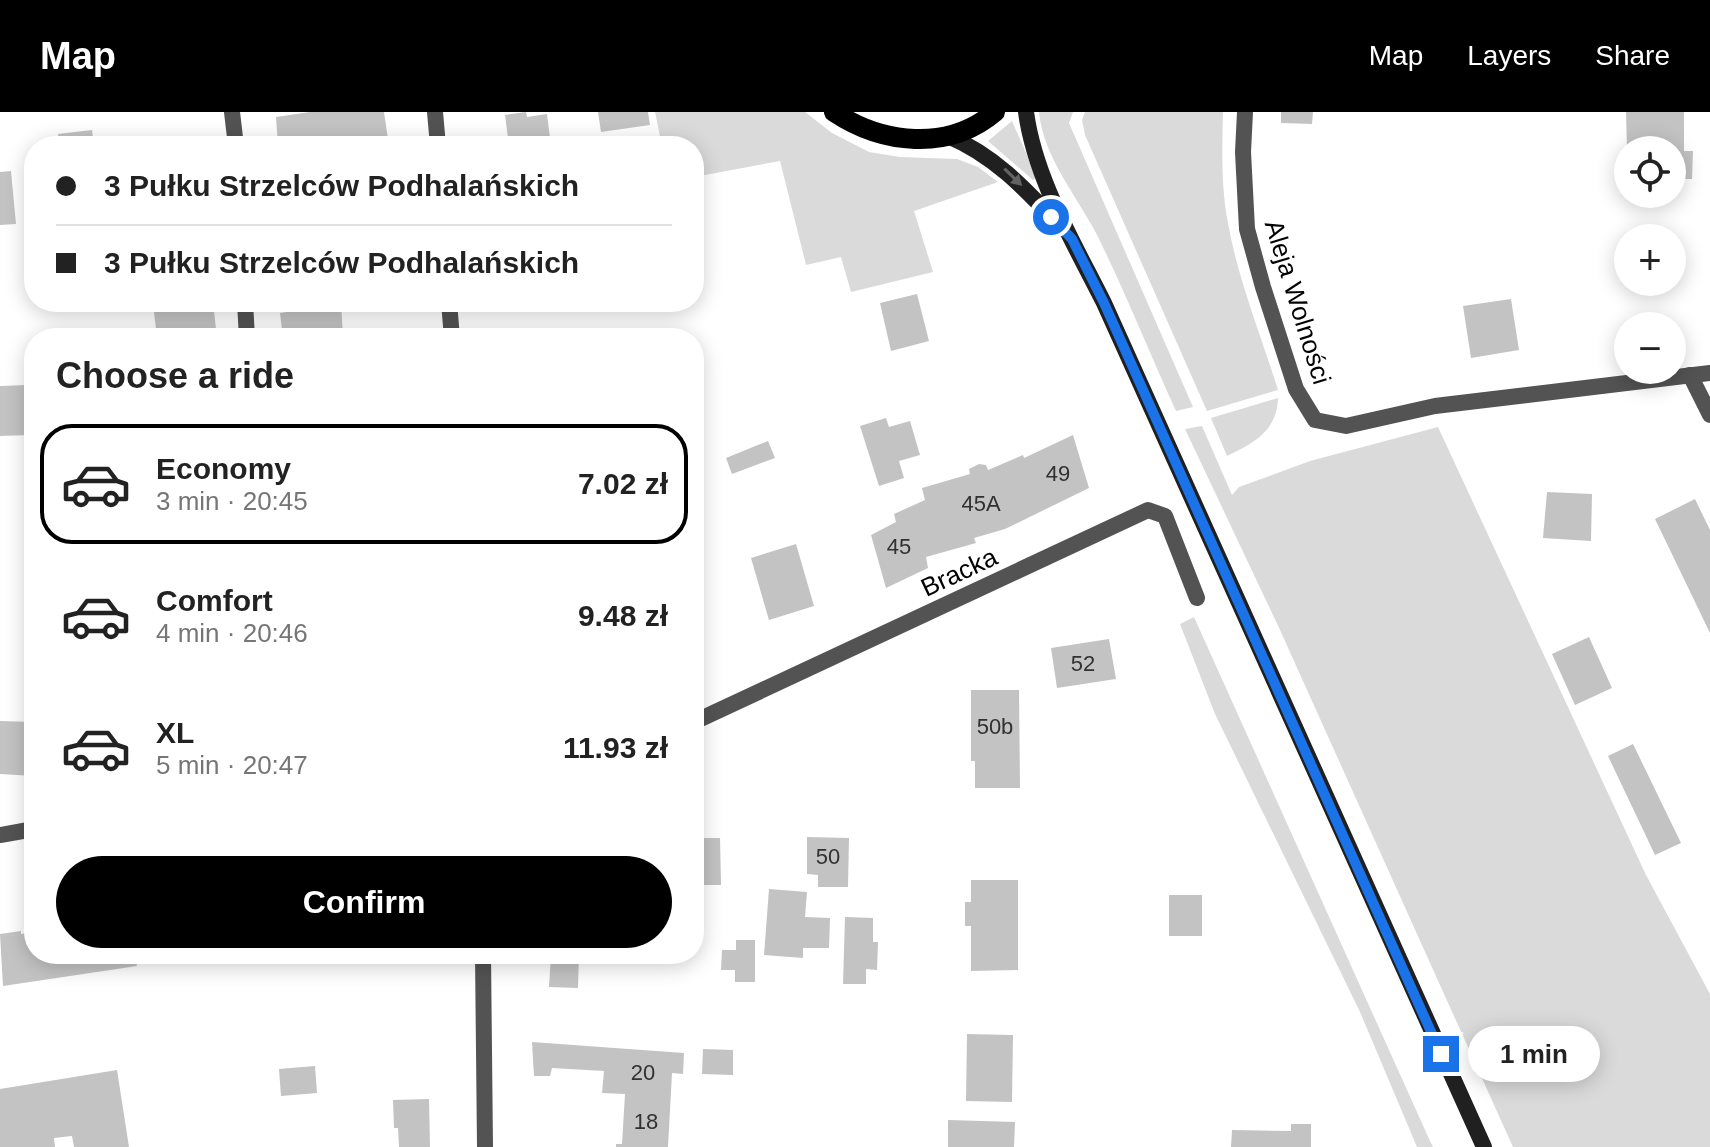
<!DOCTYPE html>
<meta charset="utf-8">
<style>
body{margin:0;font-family:Helvetica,sans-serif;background:#f2f2f2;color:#222;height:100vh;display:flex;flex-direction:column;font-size:30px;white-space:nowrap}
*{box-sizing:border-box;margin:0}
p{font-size:26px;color:#767676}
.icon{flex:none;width:44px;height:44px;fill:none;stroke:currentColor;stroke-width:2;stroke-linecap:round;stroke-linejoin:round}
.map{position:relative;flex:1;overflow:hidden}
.details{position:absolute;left:24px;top:216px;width:680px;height:636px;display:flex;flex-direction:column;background:#fff;border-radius:32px;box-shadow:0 4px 20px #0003}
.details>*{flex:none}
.hud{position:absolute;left:24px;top:24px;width:680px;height:176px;border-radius:32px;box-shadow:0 4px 20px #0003;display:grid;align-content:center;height:176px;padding:0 32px;background:#fff}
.fabs{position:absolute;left:1614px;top:24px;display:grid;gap:16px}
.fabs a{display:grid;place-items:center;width:72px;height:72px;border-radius:50%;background:#fff;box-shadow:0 4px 20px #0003;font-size:40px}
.end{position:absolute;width:36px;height:36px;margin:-18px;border:10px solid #1a73e8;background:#fff;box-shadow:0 0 0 4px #fff}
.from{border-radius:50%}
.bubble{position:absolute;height:56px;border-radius:28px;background:#fff;box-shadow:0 4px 20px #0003;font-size:26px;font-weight:800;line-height:56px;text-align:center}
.hud b{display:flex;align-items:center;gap:28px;height:76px;font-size:30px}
.hud b+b{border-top:2px solid #e0e0e0}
.hud i{width:20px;height:20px;background:#222}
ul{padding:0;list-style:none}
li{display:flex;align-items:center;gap:24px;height:120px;margin:0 16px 12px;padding:0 16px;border:4px solid transparent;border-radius:32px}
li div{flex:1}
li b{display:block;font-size:30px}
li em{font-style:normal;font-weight:800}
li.selected{border-color:#000}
li>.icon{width:72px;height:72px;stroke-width:1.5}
h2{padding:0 32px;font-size:36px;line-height:96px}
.action{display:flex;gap:16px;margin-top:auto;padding:16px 32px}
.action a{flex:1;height:92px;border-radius:48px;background:#000;color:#fff;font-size:32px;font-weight:800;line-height:92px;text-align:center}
header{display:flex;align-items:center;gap:48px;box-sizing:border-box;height:112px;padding:0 40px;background:#000;color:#fff}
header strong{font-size:38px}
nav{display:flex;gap:44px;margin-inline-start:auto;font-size:28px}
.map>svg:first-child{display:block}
.green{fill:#dadada}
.building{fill:#c3c3c3}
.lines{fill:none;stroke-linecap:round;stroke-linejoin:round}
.service{stroke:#535353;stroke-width:16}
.minor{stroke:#535353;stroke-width:16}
.tertiary{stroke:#535353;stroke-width:16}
.secondary{stroke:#202020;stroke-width:16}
.primary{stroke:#000;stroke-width:20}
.oneway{fill:#636363}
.route{stroke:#1a73e8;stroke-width:10}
.labels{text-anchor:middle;stroke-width:6;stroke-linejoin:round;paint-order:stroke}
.number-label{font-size:22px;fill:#313131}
.street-label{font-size:26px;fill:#000;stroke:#fff}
</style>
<header>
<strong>Map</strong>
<nav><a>Map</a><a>Layers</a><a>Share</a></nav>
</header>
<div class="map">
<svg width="1710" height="1035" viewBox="0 0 1710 1035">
<rect width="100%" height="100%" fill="#fff"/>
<path class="green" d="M655 0H805L832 21 869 40 900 45 957 47 978 55 998 70 914 99 933 160 851 180 841 145 806 153 780 49 694 65V34H662Z
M1039 0H1073L1069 11 1193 295 1176 299C1149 240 1125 179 1096 121 1076 83 1043 44 1039 0Z
M1085 0H1223C1222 37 1221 75 1228 111 1238 168 1261 223 1278 278L1207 299 1085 23 1082 8Z
M1012 9 1037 66 1033 68 988 29Z
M1278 286C1277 319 1254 331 1227 344L1211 306Z
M1202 314 1232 383 1239 375 1310 349 1438 315 1646 763 1710 882V1035H1513L1280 518 1185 317Z
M1194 505 1430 1029 1433 1035H1417L1360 900 1215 602 1180 512Z"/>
<path class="building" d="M310 0H384L389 34H278L276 5Z
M526 0 527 5 547 2 551 34H509L505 3Z
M598 0H648L650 13 601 20Z
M1281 0H1313L1312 12 1281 11Z
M1626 0H1684V39H1693L1692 67H1672V38H1627Z
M92 18 94 34H60L58 22Z
M11 59 16 112 0 113V60Z
M917 182 929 229 891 239 880 191Z
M1511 187 1519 238 1471 246 1463 194Z
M213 190 217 226H157L153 191Z
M292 190H341L343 226H283L280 201 294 199Z
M28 273 30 323 0 324V274Z
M886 306 889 315 910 309 920 343 899 349 904 366 879 374 860 314Z
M1073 323 1089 376 1005 417 974 426 976 431 926 445 928 456 886 476 871 423 896 410 894 402 925 388 922 376 970 362 969 357 979 352 986 353 988 358 1023 343 1024 346Z
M768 329 775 346 732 362 726 346Z
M1547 380 1592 382 1591 429 1543 426Z
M1695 387 1710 418V521L1655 407Z
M796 432 814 494 769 508 751 446Z
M1589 525 1612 576 1575 593 1552 542Z
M1109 527 1116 567 1057 576 1051 536Z
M971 578H1019L1020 676H975V649H971Z
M0 609 34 610V664L0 662Z
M1633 632 1681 731 1655 743 1608 644Z
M807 725 849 726 848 775H818V763L807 762Z
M694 726H720L721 773H700L701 811H694Z
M971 768H1018V858L971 859V814H965V790H971Z
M769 777 807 780 805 805 830 806 829 836H803V846L764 843Z
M1169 783H1202V824H1169Z
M845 805 873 806V830H878L877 858 866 857V872H843Z
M21 819V822L34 820V842H134L137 854 3 874 0 822Z
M736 828H755V870H735V858H721L722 838H736Z
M551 842H579L578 876 549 875Z
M967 922 1013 923 1012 990 966 989Z
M532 930 684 941 683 962 672 961 668 1035H616V1032H622L625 982 602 981 604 959 552 956 550 964H534Z
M703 937 733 938V963L702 962Z
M315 954 317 981 281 984 279 957Z
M117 958 129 1035H74L72 1024 54 1026 55 1035H0V977Z
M429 987 430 1035H399L398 1016H394L393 988Z
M948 1008 1015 1010 1014 1035H948Z
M1291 1012H1311V1035H1231L1232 1018 1291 1019Z"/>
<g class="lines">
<path class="service" d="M1690 263 1710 303"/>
<path class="minor" d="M232 0 236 34
M1245 0 1243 40 1247 117 1263 175 1296 277 1315 308 1346 314 1435 294 1710 261
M245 190 247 226
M694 610 1148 398 1165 404 1197 486
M0 723 34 717"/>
<path class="tertiary" d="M435 0 438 34
M449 190 452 226
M483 842 485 1035"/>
<path class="secondary" d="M1026 0C1035 67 1074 131 1104 191L1484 1035
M948 24C996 44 1028 80 1063 117"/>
<path class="primary" d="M834 0C882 32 948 40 995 0"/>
</g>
<defs><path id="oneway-solid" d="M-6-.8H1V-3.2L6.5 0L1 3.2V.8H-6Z" transform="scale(2)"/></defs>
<use class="oneway" href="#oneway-solid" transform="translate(1013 65) rotate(44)"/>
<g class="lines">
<path class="route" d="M1051 105 1072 127 1104 191 1441 942"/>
</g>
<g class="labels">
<g class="number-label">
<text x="1058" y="369">49</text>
<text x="981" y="399">45A</text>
<text x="899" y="442">45</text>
<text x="1083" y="559">52</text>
<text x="995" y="622">50b</text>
<text x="828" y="752">50</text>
<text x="643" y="968">20</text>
<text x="646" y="1017">18</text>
</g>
<g class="street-label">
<text transform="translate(1298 190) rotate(73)" y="9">Aleja Wolności</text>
<text transform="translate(959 460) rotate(-25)" y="9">Bracka</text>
</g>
</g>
</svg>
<div class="fabs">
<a><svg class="icon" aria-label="locate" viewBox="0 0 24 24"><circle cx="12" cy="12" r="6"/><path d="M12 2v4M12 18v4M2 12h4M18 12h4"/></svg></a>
<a>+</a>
<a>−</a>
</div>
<i class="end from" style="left:1051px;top:105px"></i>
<i class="end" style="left:1441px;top:942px"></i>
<div class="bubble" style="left:1468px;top:914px;width:132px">1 min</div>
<div class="hud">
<b><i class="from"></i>3 Pułku Strzelców Podhalańskich</b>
<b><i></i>3 Pułku Strzelców Podhalańskich</b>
</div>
<section class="details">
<h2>Choose a ride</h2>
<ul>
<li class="selected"><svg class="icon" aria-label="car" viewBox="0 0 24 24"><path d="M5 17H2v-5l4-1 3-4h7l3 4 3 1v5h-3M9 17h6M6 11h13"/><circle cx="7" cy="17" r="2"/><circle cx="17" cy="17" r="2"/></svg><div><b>Economy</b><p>3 min · 20:45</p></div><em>7.02 zł</em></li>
<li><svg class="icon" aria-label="car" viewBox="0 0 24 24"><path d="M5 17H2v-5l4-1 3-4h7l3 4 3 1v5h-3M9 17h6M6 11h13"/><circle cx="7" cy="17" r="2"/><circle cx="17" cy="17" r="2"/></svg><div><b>Comfort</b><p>4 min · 20:46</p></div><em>9.48 zł</em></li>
<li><svg class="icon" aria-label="car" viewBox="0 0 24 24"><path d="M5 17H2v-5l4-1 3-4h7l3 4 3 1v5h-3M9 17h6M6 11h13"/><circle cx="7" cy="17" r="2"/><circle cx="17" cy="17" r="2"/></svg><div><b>XL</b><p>5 min · 20:47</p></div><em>11.93 zł</em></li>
</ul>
<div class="action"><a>Confirm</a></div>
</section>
</div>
